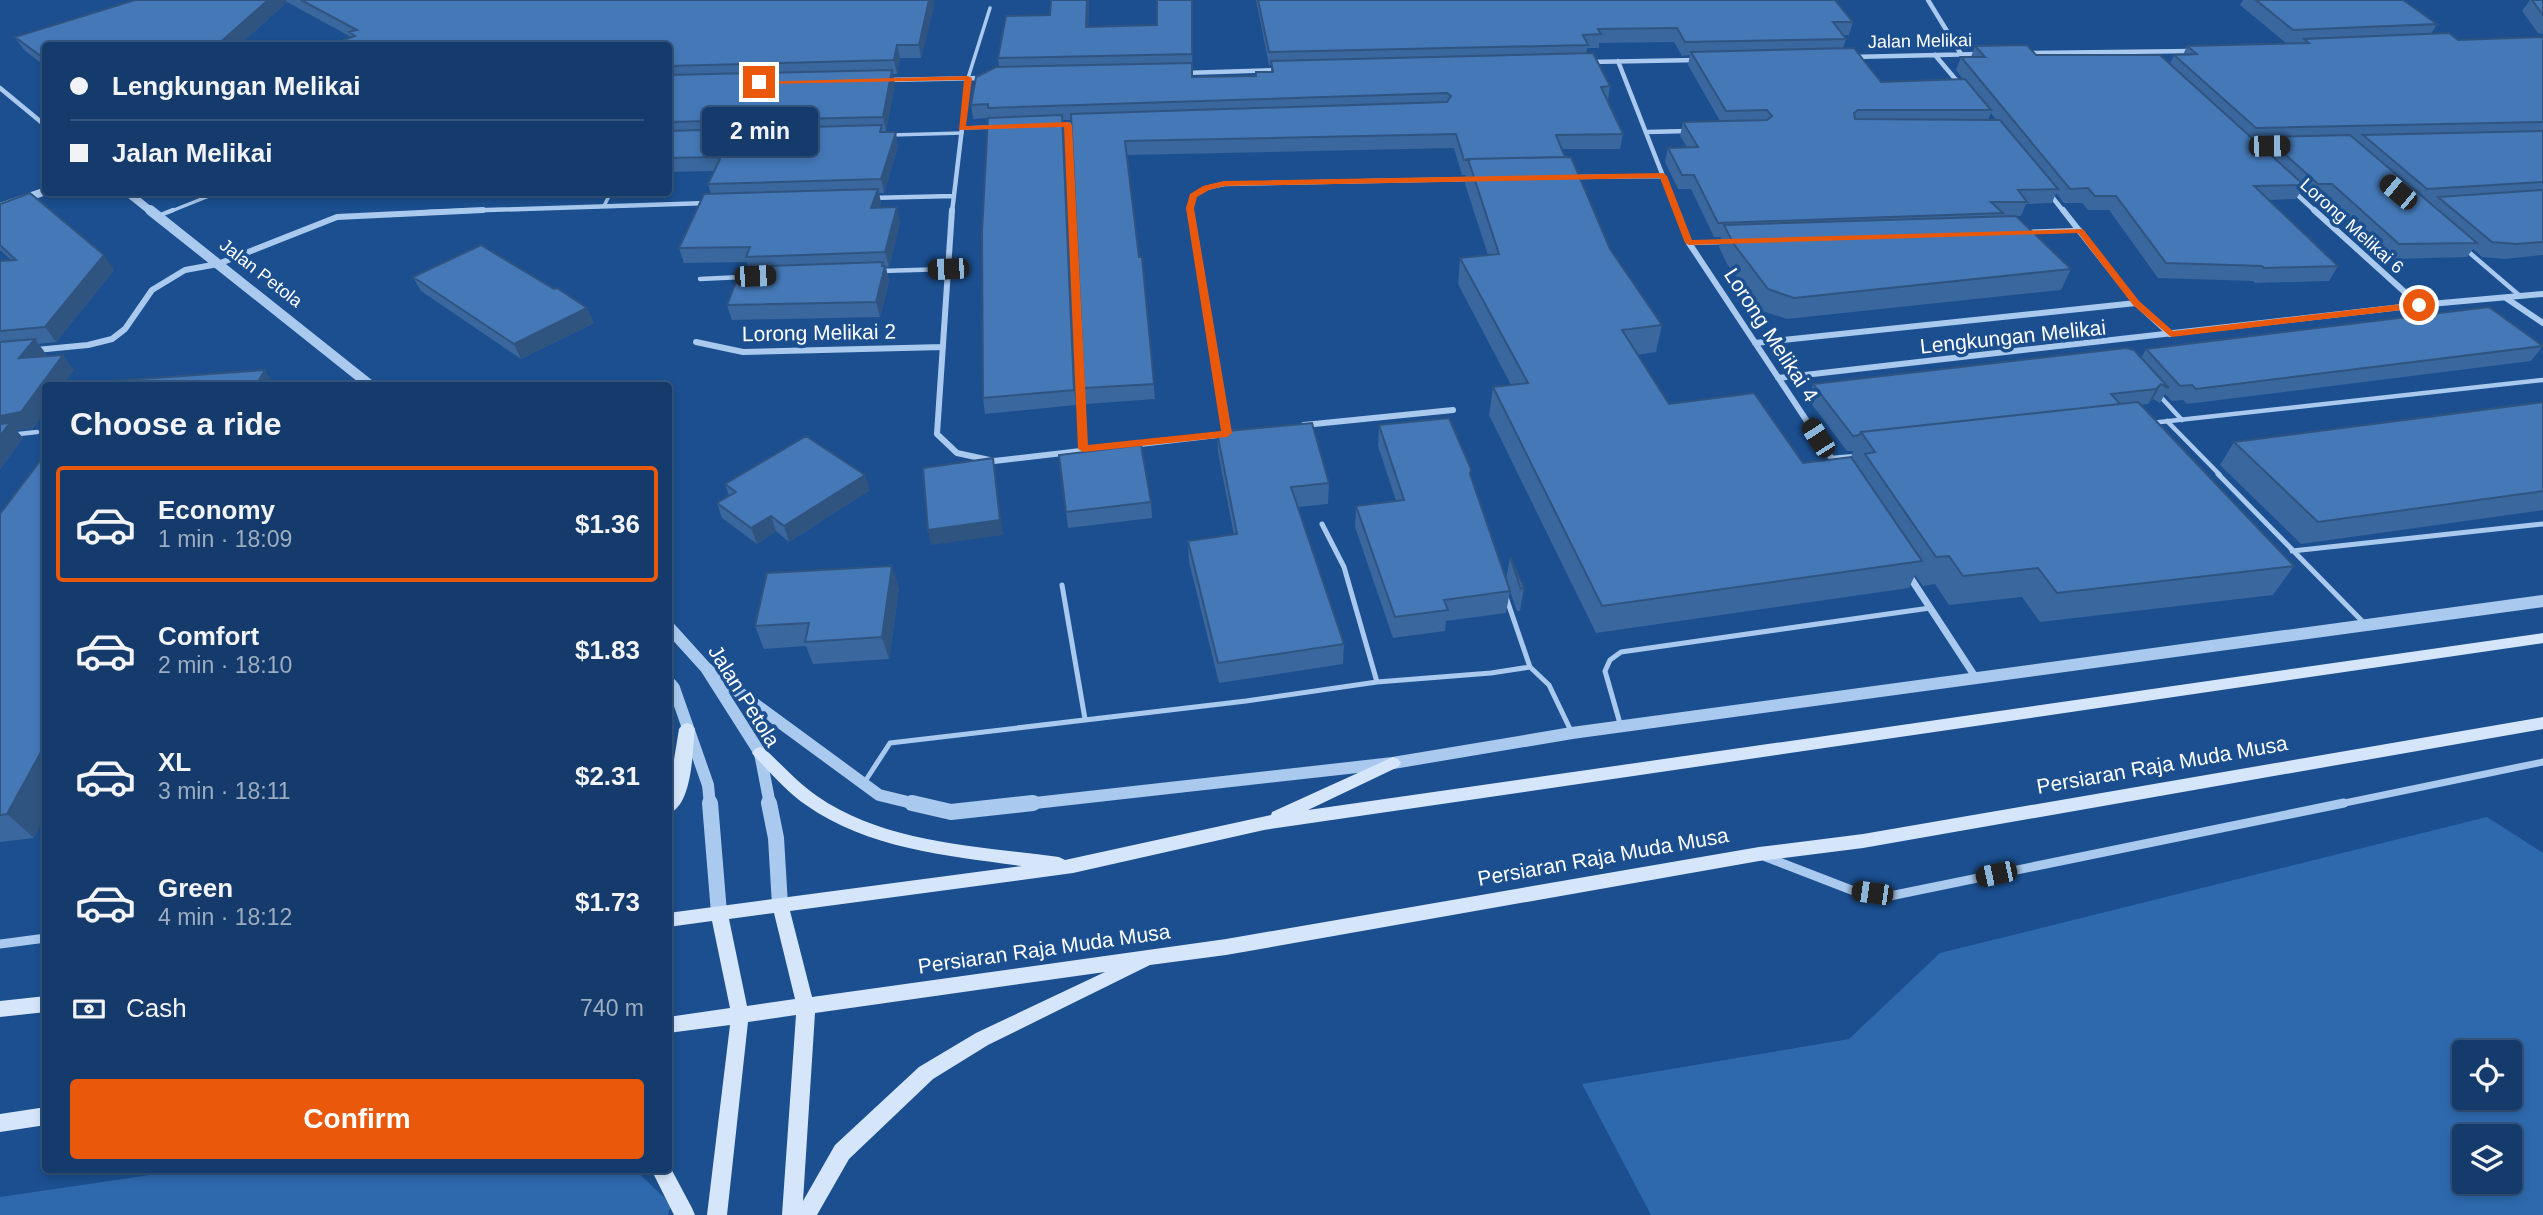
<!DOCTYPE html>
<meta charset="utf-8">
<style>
body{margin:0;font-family:Arial,sans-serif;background:#1d4271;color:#f1f3f6;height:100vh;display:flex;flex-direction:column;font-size:26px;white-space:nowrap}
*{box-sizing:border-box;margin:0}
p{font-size:23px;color:#9dadc1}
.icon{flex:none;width:38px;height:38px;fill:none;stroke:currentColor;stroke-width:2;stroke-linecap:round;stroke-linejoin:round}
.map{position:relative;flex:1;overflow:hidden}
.side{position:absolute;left:42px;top:382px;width:630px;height:791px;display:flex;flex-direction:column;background:#143b6b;border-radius:7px;box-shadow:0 4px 10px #0003,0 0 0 2px #33557e}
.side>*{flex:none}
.guide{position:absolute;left:42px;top:42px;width:630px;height:154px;border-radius:7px;box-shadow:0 4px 10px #0003,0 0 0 2px #33557e;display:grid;align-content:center;height:154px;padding:0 28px;background:#143b6b}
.buttons{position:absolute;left:2452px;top:1040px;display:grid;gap:14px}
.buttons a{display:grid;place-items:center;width:70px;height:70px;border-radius:7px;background:#143b6b;box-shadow:0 4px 10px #0003,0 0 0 2px #33557e;font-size:35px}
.end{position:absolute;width:32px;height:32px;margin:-16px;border:9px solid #ea580c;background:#fff;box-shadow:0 0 0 4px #fff}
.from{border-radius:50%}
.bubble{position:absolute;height:49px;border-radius:7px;background:#143b6b;box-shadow:0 4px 10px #0003,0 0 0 2px #33557e;font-size:23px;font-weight:700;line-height:49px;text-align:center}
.car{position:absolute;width:21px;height:42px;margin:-21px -10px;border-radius:9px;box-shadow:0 0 5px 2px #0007;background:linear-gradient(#222 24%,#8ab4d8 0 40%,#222 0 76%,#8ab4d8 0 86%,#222 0)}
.guide b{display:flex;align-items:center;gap:24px;height:66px;font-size:26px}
.guide b+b{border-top:2px solid #33557e}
.guide i{width:18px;height:18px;background:#f1f3f6}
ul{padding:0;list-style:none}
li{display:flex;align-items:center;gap:21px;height:116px;margin:0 14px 10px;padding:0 14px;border:4px solid transparent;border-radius:7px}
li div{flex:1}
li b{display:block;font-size:26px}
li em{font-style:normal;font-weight:700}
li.current{border-color:#ea580c}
li>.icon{width:63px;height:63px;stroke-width:1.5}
h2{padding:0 28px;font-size:32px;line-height:84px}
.pay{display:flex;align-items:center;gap:18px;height:77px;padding:0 28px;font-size:26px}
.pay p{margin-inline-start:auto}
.action{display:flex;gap:14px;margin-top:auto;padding:14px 28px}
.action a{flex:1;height:80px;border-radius:7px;background:#ea580c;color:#fff;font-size:28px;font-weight:700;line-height:80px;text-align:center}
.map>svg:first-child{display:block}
.green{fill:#2e69ad;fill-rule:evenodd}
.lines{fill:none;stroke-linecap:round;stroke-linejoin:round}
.service-far2{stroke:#a9c9ee;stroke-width:3.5}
.service-far1{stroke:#a9c9ee;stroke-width:4.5}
.service{stroke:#a9c9ee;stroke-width:5}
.minor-far3{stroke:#a9c9ee;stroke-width:4.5}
.minor-far2{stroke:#a9c9ee;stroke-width:6}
.minor-far1{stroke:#a9c9ee;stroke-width:7}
.minor{stroke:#a9c9ee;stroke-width:9}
.tertiary-far3{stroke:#a9c9ee;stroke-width:8}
.tertiary-far2{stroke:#a9c9ee;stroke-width:10}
.tertiary-far1{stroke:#a9c9ee;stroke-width:12}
.tertiary{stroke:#a9c9ee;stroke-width:16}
.secondary{fill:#d6e6fa;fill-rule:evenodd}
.wall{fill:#3a679d;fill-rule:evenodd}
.shaded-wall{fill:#305480}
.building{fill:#4478b7;stroke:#305480;stroke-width:2}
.route{fill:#ea580c}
.labels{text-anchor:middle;stroke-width:7;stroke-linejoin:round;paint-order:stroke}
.far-street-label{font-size:18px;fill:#fff;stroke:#1b4f8f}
.street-label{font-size:21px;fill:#fff;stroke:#1b4f8f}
</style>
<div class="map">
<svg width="2543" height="1215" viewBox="0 0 2543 1215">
<rect width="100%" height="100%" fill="#1b4f8f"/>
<path class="green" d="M2487 817 2543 853V1215H1651L1582 1084 1849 1039 1940 953ZM2464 1052H2510V1097H2464ZM2464 1136H2510V1181H2464Z
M191 1169H634L671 1204 668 1215H0V1197Z"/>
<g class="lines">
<path class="service-far2" d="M968 78 990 8
M1056 125 1078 124
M1068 125 1072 212
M962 128 994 127
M892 135 962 133
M604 206 611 192
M169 212 219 192"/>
<path class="service-far1" d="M1072 210 1083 449
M158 216 173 210
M2028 232 2080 230
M1689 243 1724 242
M2464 248 2520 296
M881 271 948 269
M700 279 742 277
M2158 394 2182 420
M2167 421 2220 475
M2151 423 2543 380
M0 436 37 432
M1831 458 1856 456"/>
<path class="service" d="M2218 474 2365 624
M1322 524 1344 567 1377 682 1491 673 1530 667 1549 685 1572 733
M2292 551 2543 524
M1062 585 1085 719
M1506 597 1530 667
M1621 727 1605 671 1610 660 1621 652 1930 608
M864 783 890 743 1246 701 1377 682"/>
<path class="minor-far3" d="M1928 0 1961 54
M2027 53 2193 51
M1935 55 1962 87
M1852 57 1980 54
M1618 61 1677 212
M1589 62 1697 60
M1184 73 1280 70
M886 80 983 78
M0 88 46 126
M1646 132 1689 131
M1573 177 1663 176
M2291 189 2316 212
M2049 193 2064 212
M870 198 953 196
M428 212 708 203
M952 212 968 78
M1191 212 1193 196 1206 188 1224 184 1474 179"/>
<path class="minor-far2" d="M952 210 937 434 957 453 994 461 1226 434
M1190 210 1227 433
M1676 210 1689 243 1836 465
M2063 210 2136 303 2170 334
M2314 210 2419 305
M2506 298 2543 323
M696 342 743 352 943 347
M1755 343 2136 303
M36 350 88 345 112 339 125 329 152 290 185 270 218 264 337 217 483 210
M1778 378 2419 305 2543 294
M1304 425 1453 410"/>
<path class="minor-far1" d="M1908 574 1976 678
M2335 805 2543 762"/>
<path class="minor" d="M1766 857 1854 891 1890 896 2344 803
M0 944 46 938"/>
<path class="tertiary-far3" d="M127 192 152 212
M0 207 46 191"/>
<path class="tertiary-far2" d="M150 210 370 385"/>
<path class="tertiary-far1" d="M668 626 706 668 760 753 770 805
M706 668 879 795 920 805
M668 681 674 688 708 785 710 805
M1017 805 1393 763 1572 733 2543 601"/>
<path class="tertiary" d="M710 803 719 913
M769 803 776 838 780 905
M912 803 951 812 1033 803"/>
<path class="secondary" d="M2543 633V643L1264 830 1073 873 790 911 812 997 1226 939 1759 847 1863 834 2543 717V729L1863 848 1759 861 1226 955 1150 965 988 1045 933 1079 849 1159 817 1215H782L796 1015 748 1022 727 1215H707L730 1025 668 1033V1017L730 1008 712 921 668 927V913L1022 866C949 856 868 849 806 805 787 792 771 773 755 757L752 753 755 749 760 747 765 749C782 765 798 783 817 796 886 844 979 846 1059 857L1065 860 1271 815 1272 812 1393 757 1398 759 1401 763 1398 767 1308 810ZM774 913 795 999 747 1006 729 919ZM1105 972 976 1033 919 1067 835 1145 803 1201 815 1013Z
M687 723 692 725 695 729C692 752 693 805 668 814V796L679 729 682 725Z
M46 996V1012L0 1017V1001Z
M46 1107V1125L0 1132V1114Z
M668 1163 692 1208 695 1215H674L651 1169H668Z"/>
</g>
<path class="wall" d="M135 0H933L934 6 921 58H900L897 74H893L895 84 886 131H883L898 146 884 193H879L881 203 879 208 900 222 889 267H886L889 281 880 317 732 320 727 305 748 267 747 262 684 263 679 248 711 194 708 184 714 171 668 172V46L351 37 287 2 238 46H46V67L24 50 15 37Z
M1089 0 1088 27 1157 25 1193 0 1192 77 1256 76 1271 72V65H1269L1256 0H1835L1853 22 1849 35H1843L1846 39 1843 48 1881 82 1963 79 1956 70 1961 57H1971L1975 46 2036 55 2170 64 2174 55H2183L2187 46 2302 43H2286L2240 5 2243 0H2403L2437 24 2431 34 2458 40 2543 37V255L2505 259 2482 257 2473 249 2467 257 2390 259 2323 198 2310 199 2301 191 2296 199 2269 200 2338 266 2329 281 2255 283 2253 281 2158 278 2109 210H2088L2082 203H2064L2056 193 2052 203 2026 204 2021 216H2016L2071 269 2061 290 1787 319 1762 311 1727 264 1719 247 1721 237H1714L1691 189H1678L1665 162 1668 148 1687 147 1680 136 1683 122 1720 121 1688 65 1690 55 1682 56 1674 42 1599 43V48H1587L1586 54 1610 86 1608 101 1623 134 1620 149H1562L1610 249 1662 325 1656 352 1637 355 1669 404 1803 463 1851 457 1853 451H1847L1808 399 1813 384 2141 358 2146 349 2543 346 2531 361 2187 404 2183 400 2172 401 2165 394 2160 403 2153 399 2148 404 2141 405 2294 566 2273 595 2040 622 2022 597 1949 605 1935 584 1923 586 1915 575 1909 588 1596 633 1489 415 1493 387 1511 385 1458 284 1460 258 1488 255 1465 184 1466 175H1462L1454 148 1127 155 1139 257H1142L1155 399 1086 404 1084 388 1071 120H1063L1076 405 985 414 983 398 988 118 973 119 971 105 999 67 998 58 1050 15ZM1991 113 1996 120H1988Z
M2530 0H2543V34L2538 33 2522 11Z
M0 204 114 270 56 342 38 344 46 354 45 356 74 370 46 385V410L33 428 16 430 23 438 0 469V261L11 260 0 250Z
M413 277 594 323 521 359 421 291Z
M2543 402V510L2301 544 2220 465 2234 442Z
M1379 425 1470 475 1510 591 1506 613 1446 621 1445 631 1393 638 1355 527 1356 506 1396 501 1378 446Z
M1217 432 1329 483 1328 504 1298 507 1344 644 1343 664 1219 683 1189 562 1188 541 1234 535 1218 452Z
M1059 455 1151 502 1152 518 1068 528Z
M725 484 870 490 789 542 776 531 757 544 722 518 717 503 729 496Z
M0 514 34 838 0 842Z
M1510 557 1524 588 1520 611H1517L1506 580Z
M899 588 889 659 813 664 806 646 764 649 755 626Z"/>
<path class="shaded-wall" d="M268 0H286L287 2 238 46H216Z
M929 0H933L934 6 921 58 919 45Z
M1087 0H1089L1088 40 1086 27Z
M897 45 900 58 897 74 894 60Z
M892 70 895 84 886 131 883 117Z
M1062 115 1064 129 1076 405 1074 390Z
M896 132 898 146 884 193 881 179Z
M878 189 881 203 875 222 871 208Z
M897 207 900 222 889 267 885 252Z
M104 255 114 270 56 342 45 327Z
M883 262 885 270V266L889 281 880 317 876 302Z
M587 308 594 323 521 359 514 344Z
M35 339 46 354 31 373 19 358Z
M63 355 74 370 63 385H46V410L33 428 16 430 23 438 0 469V416Z
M265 370 274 385H256Z
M2161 384 2153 399 2148 404 2156 389Z
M993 458 1003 535 931 545 928 530Z
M865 475 870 490 789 542 784 526Z
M771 516 776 531 757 544 751 528Z
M892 566 899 588 889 659 882 637Z
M46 743V815L34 838 7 814Z"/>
<path class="building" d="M135 0H268L216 46H46V60L15 37Z
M301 0H929L919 45H897L894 60 668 66V46H327L355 36 349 32 357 30Z
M1051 0H1087L1086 27 1157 25V0H1192V54L998 58 1006 16 1050 15Z
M1258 0H1835L1853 22H1833L1846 39 1685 42 1677 28 1598 29 1601 34 1583 35 1588 45 1269 52Z
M2256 0H2403L2437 24 2293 30Z
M2532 0H2543V15Z
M2449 33 2458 40 2543 37V122L2256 128 2174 55 2197 54 2187 46 2309 43 2304 39Z
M2027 45 2036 55H2160L2304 185 2254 186 2338 266 2264 268 2262 266 2166 263 2116 196H2095L2088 188 2070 189 1961 57H1985L1975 46Z
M1854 48 1881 82 1965 79 1991 110H1858L1854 113 1855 119 2000 120 2058 189 2018 190 2027 202H1991L2003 213 1718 223 1694 175H1682L1668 148 1698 147 1683 122 1767 120 1772 116 1767 110 1726 111 1691 52Z
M1593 53 1610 86 1601 87 1623 134 1556 135 1565 157 1468 159 1469 160H1464L1456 134 1125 141 1139 257H1142L1154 384 1084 388 1071 114 1447 102 1451 96 1447 93 988 108V104L971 105 976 77 996 67 1192 63V77L1256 76V72H1273L1271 61Z
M892 70 883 117 668 122V75Z
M1062 115 1074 390 983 398 982 232 988 118Z
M882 125 880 132H896L881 179 708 184 720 159 716 157 668 158V131Z
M2543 131V182L2427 189 2363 135Z
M2350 135 2477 243 2399 244 2332 184H2318L2266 137Z
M1571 157 1610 249 1662 325 1622 330 1669 404 1754 393 1803 463 1851 457 1922 561 1602 606 1493 387 1528 383 1460 258 1499 254 1468 159Z
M878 189 871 208 897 207 885 252 746 257 750 247 679 248 704 194Z
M2543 190V242L2516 244 2492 242 2438 197Z
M30 193 104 255 45 327 0 331V261L16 260 0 245V204Z
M2016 216 2071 269 1794 298 1768 289 1733 243 1724 225Z
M481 245 554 289 557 288 587 308 514 344 413 277Z
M883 262 882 266H885L876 302 727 305 742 267Z
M2489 307 2543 346 2196 389 2192 385 2180 386 2146 349Z
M35 339 19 358 63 355 21 412 0 416V342Z
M2126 348 2134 350 2169 388 2161 384 2156 389 2111 394 2120 404 1861 432 1859 435 1853 436 1813 384Z
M265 370 256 385H96L98 382Z
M2138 402 2294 566 2057 593 2038 568 1963 576 1949 556 1936 557 1865 454 1875 452 1861 432Z
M2543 402V491L2318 522 2234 442Z
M1449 418 1471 469 1470 474 1510 591 1444 600 1448 610 1395 617 1356 506 1404 500 1379 425Z
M10 423 0 436V424Z
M1312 423 1329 483 1291 487 1344 644 1218 663 1188 541 1237 534 1217 432Z
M806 436 865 475 784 526 771 516 751 528 717 503 736 492 725 484Z
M1141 445 1151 502 1066 512 1059 455Z
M46 453V743L7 814 0 815V514Z
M993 458 1000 520 928 530 923 468Z
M1510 557 1524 588 1521 589Z
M892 566 882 637 805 642 809 623 755 626 767 573Z"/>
<path class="route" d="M968 76 972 78 966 126 1068 122 1072 125 1088 445 1221 431 1186 208 1190 194 1203 186 1224 181 1663 173 1667 176 1692 240 2083 229 2139 301 2173 331 2419 302 2423 305 2419 308 2171 337 2133 305 2078 233 1689 245 1685 243 1660 178 1224 186 1209 190 1197 197 1194 208 1232 433 1227 437 1083 452 1078 449 1064 127 959 130 964 80 759 84 756 82Z"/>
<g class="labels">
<g class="far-street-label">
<text transform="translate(1920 41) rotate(-1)" y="6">Jalan Melikai</text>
<text transform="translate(2352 226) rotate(42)" y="6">Lorong Melikai 6</text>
<text transform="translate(261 273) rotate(38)" y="6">Jalan Petola</text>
</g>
<g class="street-label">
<text transform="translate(819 333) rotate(-1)" y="7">Lorong Melikai 2</text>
<text transform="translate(1771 335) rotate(57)" y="7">Lorong Melikai 4</text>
<text transform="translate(2013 337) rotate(-6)" y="7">Lengkungan Melikai</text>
<text transform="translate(744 696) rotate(58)" y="7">Jalan Petola</text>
<text transform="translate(2162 765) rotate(-10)" y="7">Persiaran Raja Muda Musa</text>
<text transform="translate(1603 857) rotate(-10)" y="7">Persiaran Raja Muda Musa</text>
<text transform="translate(1044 949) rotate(-8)" y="7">Persiaran Raja Muda Musa</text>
</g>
</g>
</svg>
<div class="buttons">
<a><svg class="icon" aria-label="locate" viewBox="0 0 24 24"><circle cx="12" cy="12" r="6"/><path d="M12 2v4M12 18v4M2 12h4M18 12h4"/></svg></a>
<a><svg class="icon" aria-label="layers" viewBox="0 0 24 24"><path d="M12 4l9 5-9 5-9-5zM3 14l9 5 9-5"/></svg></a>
</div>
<i class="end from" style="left:2419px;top:305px"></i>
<i class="end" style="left:759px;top:82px"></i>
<div class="bubble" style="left:702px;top:107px;width:116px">2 min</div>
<i class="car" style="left:2269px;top:146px;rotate:89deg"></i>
<i class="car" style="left:2398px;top:192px;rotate:310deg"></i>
<i class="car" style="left:948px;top:269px;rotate:268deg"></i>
<i class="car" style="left:755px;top:276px;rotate:88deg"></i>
<i class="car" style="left:1818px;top:438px;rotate:327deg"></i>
<i class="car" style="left:1996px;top:874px;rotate:258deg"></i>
<i class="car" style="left:1872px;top:893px;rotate:278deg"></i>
<div class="guide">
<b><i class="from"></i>Lengkungan Melikai</b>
<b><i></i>Jalan Melikai</b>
</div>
<section class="side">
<h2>Choose a ride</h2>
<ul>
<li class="current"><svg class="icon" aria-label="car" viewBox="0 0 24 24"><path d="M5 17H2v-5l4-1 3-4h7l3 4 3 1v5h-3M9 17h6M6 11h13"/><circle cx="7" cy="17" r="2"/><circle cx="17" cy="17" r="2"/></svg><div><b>Economy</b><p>1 min · 18:09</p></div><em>$1.36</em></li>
<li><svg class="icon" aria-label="car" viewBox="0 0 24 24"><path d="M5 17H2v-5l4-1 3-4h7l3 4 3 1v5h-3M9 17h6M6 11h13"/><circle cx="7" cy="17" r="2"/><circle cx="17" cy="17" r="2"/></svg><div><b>Comfort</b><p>2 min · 18:10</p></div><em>$1.83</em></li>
<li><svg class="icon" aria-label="car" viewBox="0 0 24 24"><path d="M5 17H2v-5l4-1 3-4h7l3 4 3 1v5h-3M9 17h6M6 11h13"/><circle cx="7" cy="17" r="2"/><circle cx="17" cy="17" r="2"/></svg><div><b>XL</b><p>3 min · 18:11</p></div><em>$2.31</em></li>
<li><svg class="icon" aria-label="car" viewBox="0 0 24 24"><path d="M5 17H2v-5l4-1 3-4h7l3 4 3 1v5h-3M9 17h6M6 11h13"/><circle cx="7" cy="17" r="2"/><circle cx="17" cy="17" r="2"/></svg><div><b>Green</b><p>4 min · 18:12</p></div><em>$1.73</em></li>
</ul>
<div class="pay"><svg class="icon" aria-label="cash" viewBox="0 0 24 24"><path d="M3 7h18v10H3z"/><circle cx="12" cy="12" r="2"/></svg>Cash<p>740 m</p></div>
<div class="action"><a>Confirm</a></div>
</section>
</div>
